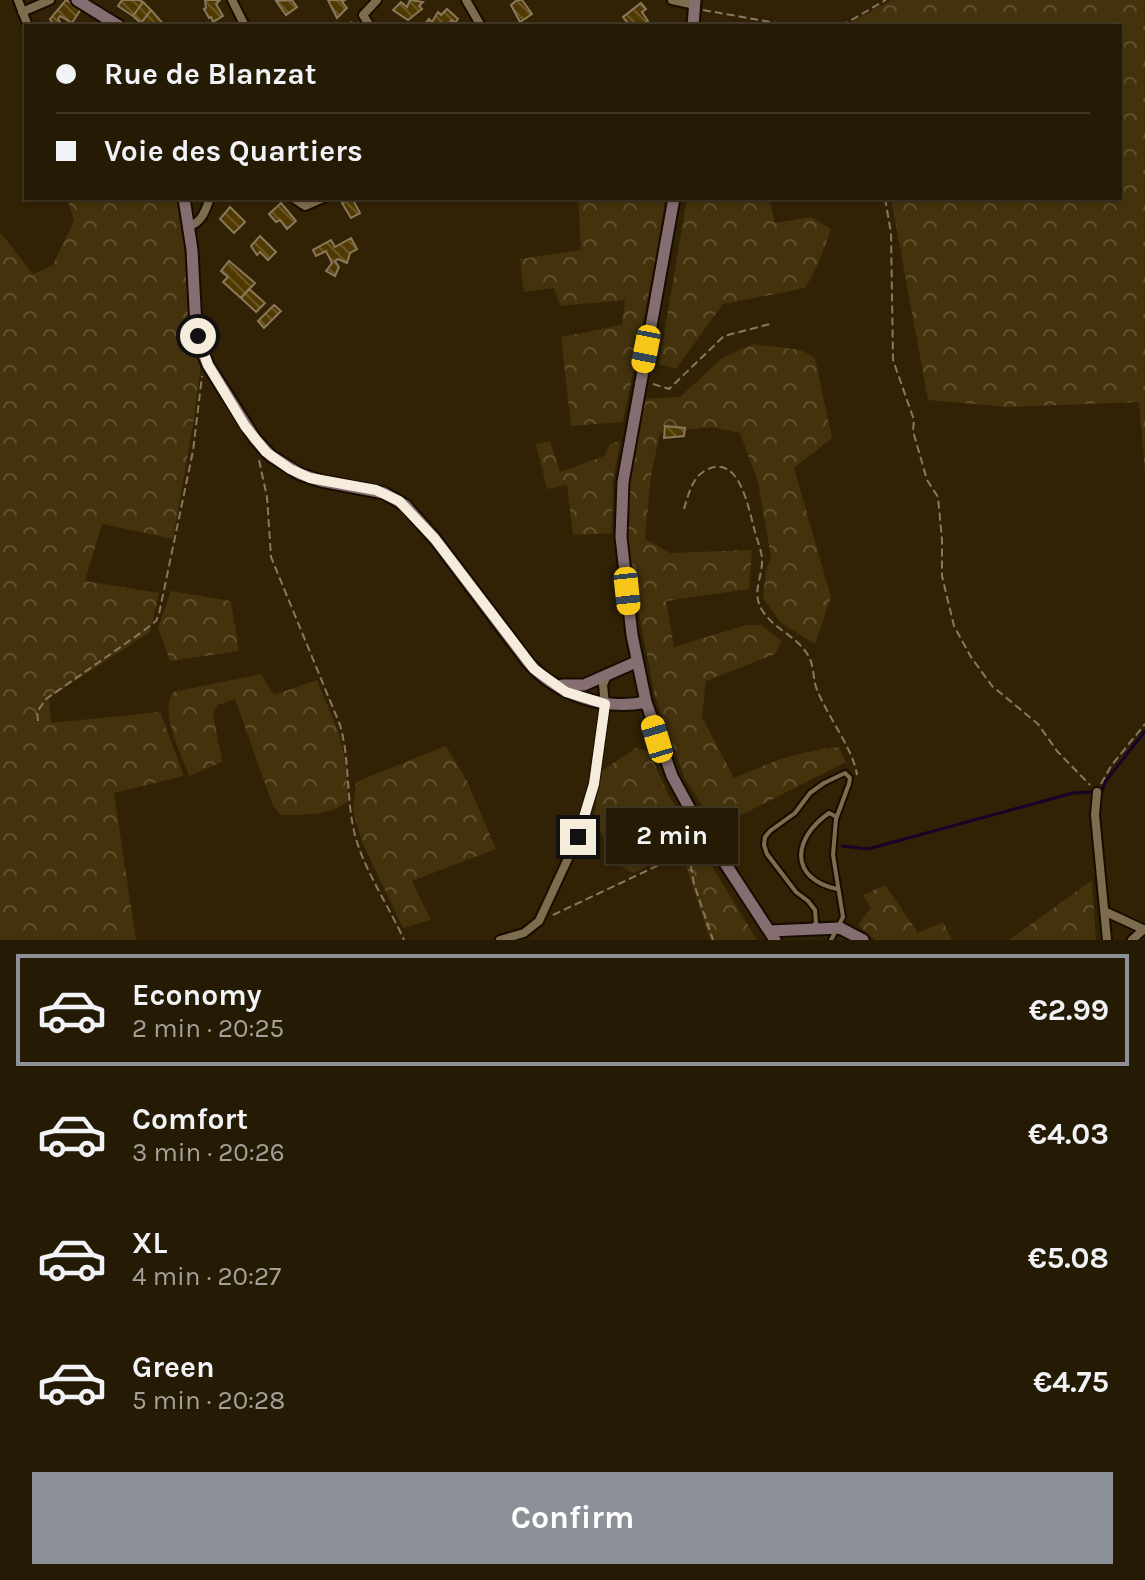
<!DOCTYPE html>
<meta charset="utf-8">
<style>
body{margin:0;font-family:Karla,sans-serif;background:#2d230e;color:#f1f3f6;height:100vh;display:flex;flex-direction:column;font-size:30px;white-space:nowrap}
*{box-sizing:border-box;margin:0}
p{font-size:26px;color:#a3a19a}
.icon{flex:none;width:44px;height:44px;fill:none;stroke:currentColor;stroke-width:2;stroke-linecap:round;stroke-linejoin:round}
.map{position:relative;height:940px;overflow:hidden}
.sheet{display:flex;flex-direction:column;background:#251a04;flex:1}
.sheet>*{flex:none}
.banner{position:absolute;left:24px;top:24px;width:1098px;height:176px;border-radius:0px;box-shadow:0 2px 6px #0004,0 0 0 2px #423826;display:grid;align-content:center;height:176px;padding:0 32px;background:#251a04}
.end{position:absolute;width:36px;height:36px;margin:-18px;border:10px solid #f6ecdc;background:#111;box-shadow:0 0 0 4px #111}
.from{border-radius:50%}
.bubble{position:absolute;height:56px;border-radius:0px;background:#251a04;box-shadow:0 2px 6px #0004,0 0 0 2px #423826;font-size:26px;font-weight:700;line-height:56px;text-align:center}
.car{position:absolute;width:24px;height:48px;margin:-24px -12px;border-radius:10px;box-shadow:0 0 6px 2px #0007;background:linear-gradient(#f5c518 24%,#345 0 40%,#f5c518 0 76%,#345 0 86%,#f5c518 0)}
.banner b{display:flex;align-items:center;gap:28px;height:76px;font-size:30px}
.banner b+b{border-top:2px solid #423826}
.banner i{width:20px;height:20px;background:#f1f3f6}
ul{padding:14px 0 0;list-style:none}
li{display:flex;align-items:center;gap:24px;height:112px;margin:0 16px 12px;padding:0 16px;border:4px solid transparent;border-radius:0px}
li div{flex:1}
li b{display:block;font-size:30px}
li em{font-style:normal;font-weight:700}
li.current{border-color:#8c9099}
li>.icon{width:72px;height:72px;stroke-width:1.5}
.button{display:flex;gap:16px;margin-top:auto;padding:16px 32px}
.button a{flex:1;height:92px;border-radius:0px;background:#8c9099;color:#fff;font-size:32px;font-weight:700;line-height:92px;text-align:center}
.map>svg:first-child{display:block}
.forest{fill:url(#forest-crowns)}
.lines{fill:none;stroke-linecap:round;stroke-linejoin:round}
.stream{stroke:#150328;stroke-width:3}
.building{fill:url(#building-back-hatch);stroke:#897859;stroke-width:2}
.lane-casing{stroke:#170c00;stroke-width:8}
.street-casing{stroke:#170c00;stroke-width:12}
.secondary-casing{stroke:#170c00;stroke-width:15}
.path{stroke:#867962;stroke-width:2;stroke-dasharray:8 4;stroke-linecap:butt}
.lane{stroke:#7d6c4e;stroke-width:4}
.street{stroke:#7d6c4e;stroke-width:8}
.secondary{stroke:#846e72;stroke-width:11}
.route{stroke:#f6ecdc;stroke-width:10}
</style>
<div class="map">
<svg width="1145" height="940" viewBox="0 0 1145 940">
<defs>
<pattern id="forest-crowns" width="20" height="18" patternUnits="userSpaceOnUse" patternTransform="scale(2)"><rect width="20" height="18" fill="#44320c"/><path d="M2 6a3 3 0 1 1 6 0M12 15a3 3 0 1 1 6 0" fill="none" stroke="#60502f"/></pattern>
<pattern id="building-back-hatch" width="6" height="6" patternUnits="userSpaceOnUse" patternTransform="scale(2)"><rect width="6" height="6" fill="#513902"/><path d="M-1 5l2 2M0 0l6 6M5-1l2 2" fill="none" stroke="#6b5626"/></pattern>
</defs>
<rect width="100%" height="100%" fill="#312205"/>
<path class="forest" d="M892 0H1145V473L1139 402 1008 407 928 400 891 198H1120V26H843Z
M67 198 176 200 185 236 189 328 201 364 194 419 173 539 102 524 85 581 159 593 150 632 49 698 51 723 160 712 184 776 114 793 136 940H0V232L33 274 53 265 74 221Z
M578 198H665L660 237 623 422 571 426 561 337 622 325 625 300 560 306 554 288 524 292 520 259 581 250Z
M687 198H769L775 223 811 217 831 229 817 267 805 288 723 304 676 369 659 364Z
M753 344 801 350 815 358 832 438 794 468 831 597 815 644 781 623 763 598 766 569 771 557 758 482 740 433 711 427 660 433 651 475 645 539 670 553 752 550 749 589 666 601 674 647 746 625H761L782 641 775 654 706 681 702 717 734 778C775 761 794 752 839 747L846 762 739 816 721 834 685 779 655 697 629 561 626 516 633 444 642 399 680 397 722 358Z
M550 441 560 472 604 456 610 444 620 441 613 482 612 533 573 535 567 485 547 489 536 444Z
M171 591 231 601 239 651 170 661 158 628Z
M261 674 274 695 317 680 339 734 346 763 348 801C328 817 306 814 281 815L273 806 235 699 218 705 213 714 222 762 189 776C181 753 159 714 173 692Z
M446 746 467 781 496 849 412 881 431 920 403 928 362 842 353 811 356 782Z
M636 748 649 751 668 794 757 940H710L681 850 633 873 622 867 594 822 600 772Z
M1092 880 1096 940H1009Z
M885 885 918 933 943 922 952 940H875L858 925 871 908 863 895Z"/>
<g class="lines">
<path class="stream" d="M1102 791 1105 782 1145 731
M842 846 868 849 1073 793 1090 792"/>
</g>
<path class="building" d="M66 0 81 9 72 23 60 16 58 19 63 26H54L50 19Z
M122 0H139L143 2 133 16 118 6Z
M205 0H220L216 4 223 16 213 22 211 17 209 18 204 9 206 8Z
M292 0 297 7 286 15 276 1Z
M328 0H345L342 2 347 8 337 18Z
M410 0 423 2 419 6 422 9 408 20 393 10 401 2 407 7Z
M517 0H522L532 14 520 22 511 5Z
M143 2 151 10 141 23 133 16Z
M641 3 646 9 642 12 648 21 640 26H630L623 17Z
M447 9 458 19 455 23 452 20 446 26H423L429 19 432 22 438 12 441 15Z
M151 10 165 26H144L141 23Z
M352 198 360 213 351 218 342 203Z
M281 203 296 221 287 229 280 220 276 222 269 214Z
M230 207 245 222 234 233 220 219Z
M260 236 276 252 268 260 260 252 257 255 251 246Z
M351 238 357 249 350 253 347 263 338 259 335 261 339 267 335 276 326 271 332 263 326 251 316 256 313 250 331 240 335 247Z
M229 261 255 283 241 298 223 282 228 277 221 271Z
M249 289 265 303 256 312 241 298Z
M274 305 281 311 264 328 258 321Z
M665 426 685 428 684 436 664 438Z"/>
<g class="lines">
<defs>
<path id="lane" d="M837 817 829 813C793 838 788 878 837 889
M813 926 816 923 815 910 808 901 796 892 767 854 764 845 765 837 770 831 795 813 810 793 824 783 845 773 850 778 849 784 836 819 833 855 843 917 831 940"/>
<path id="street" d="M18 0 28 26
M232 0 245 26
M466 0 481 26
M672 0 695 5
M22 12 50 0
M370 26 363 15 377 0
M293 198 305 206 323 198
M189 226C202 223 206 209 210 198
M1097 792 1095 815 1107 940
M1106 912 1145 930
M500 940 524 933 539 921 578 837 594 784 605 704 603 685 607 675
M1132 940 1143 930"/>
<path id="secondary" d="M77 0 119 26
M693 26 695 0
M184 198 192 250 196 327 200 346 208 365 255 439 271 456 300 474 321 481 384 493 405 505 435 539 528 662C556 694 604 711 646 702
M674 198 623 482 621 537 632 635 646 702 672 776 691 811 775 940
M562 685H584L636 662
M769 931 840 928 863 940"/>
</defs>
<use href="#lane" class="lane-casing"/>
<use href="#street" class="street-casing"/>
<use href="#secondary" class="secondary-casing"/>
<path class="path" d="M703 10 793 26
M345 26 355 20
M841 26 886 0
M885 198 891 233 893 360 914 420 913 431 927 480 938 497 942 540V576L954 626 971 657 992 686 1038 724 1057 751 1090 785
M653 384 669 389 724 336 770 324
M259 460 267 497 271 557 340 725C350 760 346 796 354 831 362 867 389 906 404 940
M684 509C688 496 692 479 703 472 738 449 748 506 754 528 756 538 763 552 762 563 761 581 752 593 762 610 773 629 799 637 809 657 814 666 813 678 816 687 826 715 853 748 857 775
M38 721 37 712 46 699 142 632 156 621 159 614 193 451 202 376
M1101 784 1111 766 1145 724
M553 915 680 855 690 861 694 884 713 940"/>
<use href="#lane" class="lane"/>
<use href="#street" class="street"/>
<use href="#secondary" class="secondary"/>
</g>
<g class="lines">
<path class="route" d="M198 336 208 365 245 426 266 452 290 469 310 478 376 490 399 501 435 539 534 669 566 692 605 704 594 784 578 837"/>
</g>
</svg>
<i class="end from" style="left:198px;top:336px"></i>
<i class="end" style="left:578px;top:837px"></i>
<div class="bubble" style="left:606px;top:808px;width:132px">2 min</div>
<i class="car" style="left:646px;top:349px;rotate:191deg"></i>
<i class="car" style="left:627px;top:591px;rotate:174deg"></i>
<i class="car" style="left:657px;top:739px;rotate:343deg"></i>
<div class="banner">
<b><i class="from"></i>Rue de Blanzat</b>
<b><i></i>Voie des Quartiers</b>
</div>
</div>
<section class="sheet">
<ul>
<li class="current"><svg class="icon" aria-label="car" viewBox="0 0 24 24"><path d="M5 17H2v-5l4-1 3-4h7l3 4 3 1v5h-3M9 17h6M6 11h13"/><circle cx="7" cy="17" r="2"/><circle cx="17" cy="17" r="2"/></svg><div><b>Economy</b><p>2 min · 20:25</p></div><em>€2.99</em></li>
<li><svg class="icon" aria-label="car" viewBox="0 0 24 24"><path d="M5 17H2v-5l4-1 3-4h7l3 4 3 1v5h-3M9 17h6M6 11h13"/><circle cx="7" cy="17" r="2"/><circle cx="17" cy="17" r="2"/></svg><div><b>Comfort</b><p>3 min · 20:26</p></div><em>€4.03</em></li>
<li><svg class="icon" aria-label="car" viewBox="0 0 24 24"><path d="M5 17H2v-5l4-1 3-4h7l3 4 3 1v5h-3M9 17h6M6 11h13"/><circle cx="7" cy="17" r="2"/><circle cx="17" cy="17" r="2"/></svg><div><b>XL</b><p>4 min · 20:27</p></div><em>€5.08</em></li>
<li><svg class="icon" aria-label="car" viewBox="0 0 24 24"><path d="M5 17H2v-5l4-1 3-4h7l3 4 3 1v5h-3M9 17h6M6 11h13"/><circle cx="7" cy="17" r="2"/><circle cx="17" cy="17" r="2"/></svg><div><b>Green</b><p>5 min · 20:28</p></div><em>€4.75</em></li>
</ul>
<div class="button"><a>Confirm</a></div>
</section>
